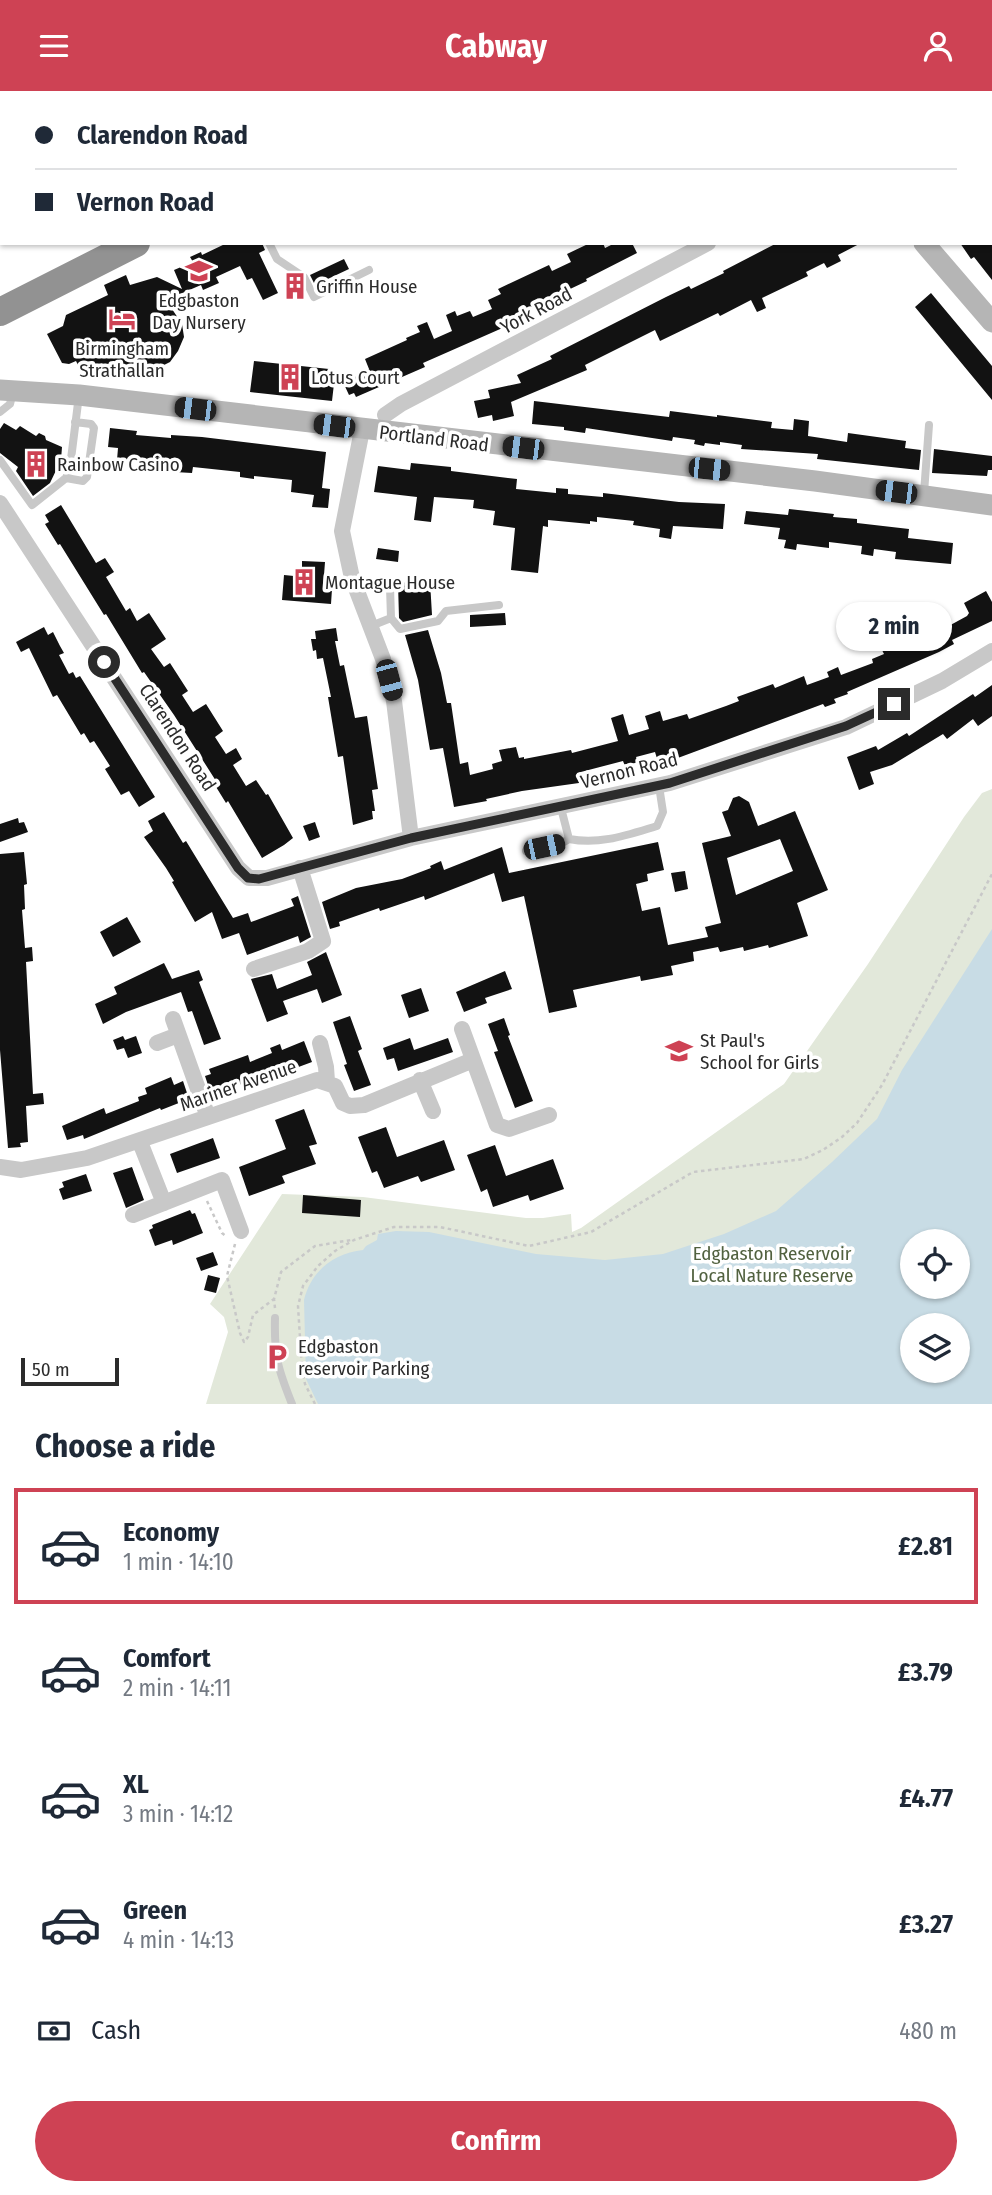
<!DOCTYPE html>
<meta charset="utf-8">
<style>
body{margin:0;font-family:"Fira Sans Condensed",sans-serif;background:#f6f6f7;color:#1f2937;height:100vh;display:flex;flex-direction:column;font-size:26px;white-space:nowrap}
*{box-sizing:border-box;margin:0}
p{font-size:23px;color:#747a83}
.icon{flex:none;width:38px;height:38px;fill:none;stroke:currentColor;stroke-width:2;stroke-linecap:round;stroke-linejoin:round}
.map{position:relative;height:1313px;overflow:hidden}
.panel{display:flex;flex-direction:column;background:#fff;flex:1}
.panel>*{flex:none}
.banner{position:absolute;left:0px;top:0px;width:992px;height:154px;box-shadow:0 2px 5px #0004;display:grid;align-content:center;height:154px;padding:0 35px;background:#fff}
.fabs{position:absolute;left:900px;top:1138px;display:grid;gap:14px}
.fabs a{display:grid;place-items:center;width:70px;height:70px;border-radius:50%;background:#fff;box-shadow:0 2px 5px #0004;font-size:35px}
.scale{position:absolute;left:21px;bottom:18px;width:98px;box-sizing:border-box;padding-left:7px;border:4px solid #2b2b2b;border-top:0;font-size:19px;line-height:24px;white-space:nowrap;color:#2b2b2b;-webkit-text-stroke:5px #fff;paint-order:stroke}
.end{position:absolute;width:32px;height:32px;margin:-16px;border:9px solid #2b2b2b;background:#fff;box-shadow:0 0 0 4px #fff}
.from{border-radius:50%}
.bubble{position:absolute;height:49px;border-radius:24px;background:#fff;box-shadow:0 2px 5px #0004;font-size:23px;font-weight:700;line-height:49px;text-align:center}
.car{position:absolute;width:21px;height:42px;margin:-21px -10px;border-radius:9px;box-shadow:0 0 5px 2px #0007;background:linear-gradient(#222 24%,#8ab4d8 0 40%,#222 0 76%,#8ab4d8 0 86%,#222 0)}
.banner b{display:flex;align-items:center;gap:24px;height:66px;font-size:26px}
.banner b+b{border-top:2px solid #e0e1e3}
.banner i{width:18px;height:18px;background:#1f2937}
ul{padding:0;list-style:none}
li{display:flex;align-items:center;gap:21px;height:116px;margin:0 14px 10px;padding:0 21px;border:4px solid transparent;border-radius:0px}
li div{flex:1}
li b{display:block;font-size:26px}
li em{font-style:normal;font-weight:700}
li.active{border-color:#ce4254}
li>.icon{width:63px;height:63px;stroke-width:1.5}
h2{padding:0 35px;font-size:32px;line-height:84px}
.pay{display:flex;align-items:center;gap:18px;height:77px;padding:0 35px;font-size:26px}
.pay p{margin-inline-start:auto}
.cta{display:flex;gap:14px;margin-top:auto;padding:14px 35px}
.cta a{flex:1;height:80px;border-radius:42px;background:#ce4254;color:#fff;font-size:28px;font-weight:700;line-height:80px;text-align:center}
header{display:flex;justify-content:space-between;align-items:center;height:91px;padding:0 35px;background:#ce4254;color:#fff;font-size:32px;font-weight:700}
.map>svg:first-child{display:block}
.green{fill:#e2e8da;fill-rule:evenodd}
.water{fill:#c8dce5;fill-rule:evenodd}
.building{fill:#121212;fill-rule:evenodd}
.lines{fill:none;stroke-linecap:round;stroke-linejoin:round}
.path{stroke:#c8c8c8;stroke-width:2.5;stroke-dasharray:3.5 3.5;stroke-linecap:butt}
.lane{stroke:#c8c8c8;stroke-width:8}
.street{stroke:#c8c8c8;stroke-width:16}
.secondary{stroke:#b5b5b5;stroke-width:21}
.highway{stroke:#929292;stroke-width:28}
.route{stroke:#2b2b2b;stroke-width:9}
.labels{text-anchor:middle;stroke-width:7;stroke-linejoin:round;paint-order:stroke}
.poi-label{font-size:19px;fill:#2b2b2b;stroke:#fff;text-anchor:start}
.street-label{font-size:19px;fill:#2b2b2b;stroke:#fff}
.park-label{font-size:19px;fill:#51613f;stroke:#fff}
</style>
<header><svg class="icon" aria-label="menu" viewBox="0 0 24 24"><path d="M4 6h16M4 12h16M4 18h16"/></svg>Cabway<svg class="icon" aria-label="person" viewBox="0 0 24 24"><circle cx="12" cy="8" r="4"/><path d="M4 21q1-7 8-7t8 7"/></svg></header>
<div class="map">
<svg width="992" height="1313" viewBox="0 0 992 1313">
<rect width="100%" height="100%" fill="#fff"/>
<path class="green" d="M992 698V1313H206L228 1241 224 1226 210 1213 282 1103 363 1106 526 1127H543L571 1123 572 1141 581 1137 784 993 868 873 964 726 982 702ZM912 1150H957V1195H912ZM912 1234H957V1279H912Z"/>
<path class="water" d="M992 838V1313H318L306 1288 304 1209C311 1180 334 1162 363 1159L366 1155 377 1149 378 1143 396 1140 429 1141 536 1163 605 1169 663 1163 724 1143 776 1120 832 1071 877 1028 902 979ZM912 1150H957V1195H912ZM912 1234H957V1279H912Z"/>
<path class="building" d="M227 152H262L265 159 259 162 278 202 263 209 252 187 247 189 240 175 216 186 219 192 203 199 201 194 166 209 182 233 184 246 178 260 170 271 154 279 132 280 116 270 106 278 79 276 76 270 69 273 62 272 47 243 63 235 66 224 108 204 104 194 126 184 130 194 157 186 182 198 174 179 193 171 190 166 201 161 202 164Z
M590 152H603L605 157 615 152H632L637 162 586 188 587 190 551 207 552 209 505 230 507 235 423 272 425 276 356 306 354 302 349 304 342 289 369 278 365 268 407 249 406 247 420 241 417 235 427 231 434 248 452 240 446 224 455 220 457 225 470 220 473 226 492 218 488 209 501 203 498 198 549 174 552 180 571 171 567 163Z
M777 152H861L838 164 841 170 827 177 824 172 806 181 808 185 762 207 766 217 757 221 751 209 720 225 718 222 660 250 655 239 585 274 587 279 511 311 514 325 493 330 492 324 478 327 474 310 490 307 488 299 521 292 517 284 552 268 550 265 666 206 689 195 691 198 724 182 723 180Z
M960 152H992V189L974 166 971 168Z
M344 168 349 178 315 194 310 184Z
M298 190 304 200 295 205 290 194Z
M931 202 992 275V309L915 216Z
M254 270 329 278 328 287 335 284 332 310 250 301Z
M534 310 669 326 670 320 717 326V324L772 331 771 337 793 339 794 328 809 330 808 345 847 351 848 342 906 350 905 357 921 359 919 379 817 368 818 363 741 358 742 354 720 351V354L705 352 704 355 694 353 695 349 673 346 672 350 586 337 585 342 564 339V336L532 333Z
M4 332 16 339 20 335 36 345 39 342 45 345 46 349 62 356 61 369 50 392 33 405 16 380 18 376 0 362V338Z
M110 337 137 340 136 344 171 347V344L202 346 326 361 322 397 330 398 328 417 312 416 314 404 291 401 292 389 254 385V388L240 386V381L193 376 192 382 140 379 141 371 117 369 118 357 108 356Z
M934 358 992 365V379H988L987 385 932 382Z
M411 372 451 376V380L517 388 516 398 556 402V397L568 398V403L603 406V402L679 411 725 413 723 438 673 435 671 448 659 446 660 438 633 434 634 430 597 426V431L590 430V433L548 429V436L543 435 538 482 511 479 515 437 493 434 495 420 473 417 474 409 434 406 431 431 414 429 417 406 374 401 378 375 410 379Z
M61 414 96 472 105 467 114 481 106 486 126 520 130 517 137 530 149 522 166 548 151 558 164 576 170 572 188 600 182 604 193 621 206 613 223 640 215 646 226 663 236 657 242 668 233 674 246 695 256 689 266 704 268 703 293 747 284 754 262 767 228 710 226 712 213 691 216 690 174 624 144 581 142 582 106 523 104 524 60 453 58 454 45 433 49 431 45 424Z
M789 418 834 423 833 426 857 428V432L909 438 908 447 953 452 951 473 895 468 896 461 874 458 873 465 861 463 862 455 829 451V457L797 453 796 459 784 457 786 449 778 448 780 437 744 433 746 420 788 424Z
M378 457 399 460 398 471 376 468Z
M302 470 325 471 323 497 332 498 331 513 282 509 284 484 294 485V477H302Z
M430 490 432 524 403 531 399 527 398 492Z
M986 500 992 511V530L952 549 954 553 939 561 847 601 848 603 834 608 836 612 825 616 823 613 659 674 655 661 636 666 638 671 625 675 623 670 577 682 579 692 522 700 486 708 487 710 454 716 443 657 430 659 418 589 405 544 428 539 441 582 447 612H451L460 673 468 671 470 684 493 678 492 673 502 670 499 659 516 656 519 667 524 666V668L571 659 572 662 618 650 611 627 623 623 629 644 649 638 645 625 660 620 663 630 687 623 689 628 726 615 739 610 737 606 773 593 775 597 804 585 807 594 829 586 827 581 838 576 841 584 873 572 872 568 884 563 881 557 892 552 894 559 943 533 945 537 967 525 969 522 964 512Z
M505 522 506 534 470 536V524Z
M44 536 48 544 53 541 60 555 64 562 59 564 69 583 73 581 76 587 80 585 155 706 139 716 129 700 121 704 105 678 110 675 94 650 90 652 84 642 81 644 57 604 53 606 29 557 21 561 16 551Z
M336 537 338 550H335L340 575 344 574 355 627 367 625 378 698 372 699 375 720H372L373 728 353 734 343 665 338 666 328 606H331L323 567 317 568 316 559 313 560 311 548H316L315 540Z
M992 594V625L978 635 973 628 947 648 943 643 892 674 870 681 874 693 859 699 847 666 876 655 878 659 907 642 909 645 973 603 975 606Z
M739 705 749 711 758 735 795 720 828 799 797 812 808 845 769 857 768 854 744 860 743 856 720 861 718 856 693 861 694 870 671 875 673 884 641 890 640 885 573 899 577 916 549 922 524 805 502 811 494 782 425 809 424 805 380 820 379 817 339 831 340 835 330 838 322 811 356 797 402 788 431 777 430 775 441 770 444 779 502 756 509 782 658 751 664 779 647 783 648 790 636 793 642 820 660 816 668 854 708 846 705 836 721 832 702 752 731 745 722 721 728 719 733 707ZM780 748 793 780 736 804 727 767Z
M164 721 183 752 186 750 233 827 248 822 251 831 294 815 291 808 298 805 311 846 300 852 298 845 247 864 239 842 222 848 212 821 195 831 172 791 174 790 166 777 144 746 153 740 148 730Z
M18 727 19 732 24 731 28 741 0 751V733Z
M315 731 320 746 309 750 303 735Z
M24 761 27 793 24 794 25 818 22 819 25 857 32 856 33 870 26 871 33 1003 43 1002 44 1013 26 1015 28 1051 20 1052 21 1056 8 1057 0 959V763Z
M685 780 688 798 675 801 671 782Z
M127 826 141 851 113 866 100 841Z
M326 861 342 904 322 912 317 898 283 910 288 923 267 931 251 888 272 883 277 898 312 884 307 871Z
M164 872 172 888 199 879 203 889 199 891 221 948 204 954 192 920 188 921 181 901 126 921 103 933 95 913 117 903 114 896Z
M505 880 512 898 485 907 487 912 464 921 456 901Z
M421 897 429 920 409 927 401 904Z
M350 925 362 958 358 960 371 994 354 1000 344 974 347 973 333 931Z
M504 927 510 944 508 945 533 1010 515 1017 494 961 498 960 488 933Z
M123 945 125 949 136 945 142 962 128 967 124 957 117 959 113 949Z
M410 947 414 959 448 947 453 961 398 980 394 967 387 969 383 957Z
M304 950 312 971 258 991 257 988 211 1003 205 985 211 983 209 978 248 964 250 971 272 962 270 957 280 953 282 959Z
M171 986 174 994 183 990 189 1008 161 1019 160 1017 84 1048 83 1044 67 1049 62 1035 104 1017 106 1023 139 1010 138 1006 147 1003 145 997Z
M304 1018 317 1053 309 1055 316 1073 282 1085 285 1092 249 1105 239 1076 286 1058 275 1029Z
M386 1036 397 1066 444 1049 455 1079 421 1091 418 1085 384 1097 377 1080 372 1082 358 1046Z
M213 1047 220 1067 177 1082 170 1063Z
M495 1054 506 1085 553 1068 564 1098 530 1110 528 1104 493 1116 487 1098 481 1101 467 1064Z
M132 1076 144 1109 126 1117 113 1082Z
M86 1083 92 1100 63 1109 59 1098 64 1096 62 1091Z
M303 1104 361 1109 360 1126 302 1122Z
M190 1119 192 1123 195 1122 203 1142 173 1154 172 1149 155 1155 149 1139 153 1137 152 1134Z
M213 1161 218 1174 201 1180 196 1167Z
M208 1184 220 1187 216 1202 204 1199Z"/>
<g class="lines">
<path class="path" d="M207 1110 222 1142 227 1146
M235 1153 227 1185 240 1242 244 1251 248 1246 253 1224 274 1208
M275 1217 274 1208 281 1181 315 1155 351 1149
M315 1313 305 1293 302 1278 298 1215 303 1195 318 1175 335 1160 354 1149 394 1136H440L529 1155 591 1141 693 1081 804 1068 823 1059 842 1046 857 1032 882 994 992 783"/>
<path class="lane" d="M286 0 287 2
M269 152 277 168 304 186 314 206 369 179
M0 321 10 313 13 301
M0 369 32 414 66 387 70 376 79 304
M66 387 83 390 87 386 94 337 91 333 75 331
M924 402 929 334
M391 527 400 538 438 530 446 520 499 514
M371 535 391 527 390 496
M561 717 569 748C600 754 627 744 657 735L663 721 659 695
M526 760 562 752 569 748
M275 1227C274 1266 278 1278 292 1313"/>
<path class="street" d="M385 324 401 313 708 152
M362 339 342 440 352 487 383 568 394 610 411 747
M0 412 238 777 249 787H267L411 747 670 692 846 636 942 590 992 560
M254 878 308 860 323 850 300 777
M173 928 208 1026
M462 938 497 1034 509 1038 549 1024
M157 952 178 944
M320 952 326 976 327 990
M420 989 433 1020
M140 1051 164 1112
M0 1076 21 1079 87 1067 317 989 335 995 343 1012 350 1015 364 1014 473 969
M133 1124 222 1089 241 1140"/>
<path class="secondary" d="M794 0 795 2
M924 152 992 231
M0 299 79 304 815 390 992 414"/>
<path class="highway" d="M424 2 427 0
M0 221 136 152"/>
</g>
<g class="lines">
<path class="route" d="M104 571 238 777 248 787 259 788 411 747 670 692 846 635 894 613"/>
</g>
<defs>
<symbol id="school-bare" viewBox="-9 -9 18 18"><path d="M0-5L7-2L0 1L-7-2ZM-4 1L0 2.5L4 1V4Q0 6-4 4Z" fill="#ce4254" stroke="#fff" stroke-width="2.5" paint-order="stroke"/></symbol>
<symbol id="building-bare" viewBox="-9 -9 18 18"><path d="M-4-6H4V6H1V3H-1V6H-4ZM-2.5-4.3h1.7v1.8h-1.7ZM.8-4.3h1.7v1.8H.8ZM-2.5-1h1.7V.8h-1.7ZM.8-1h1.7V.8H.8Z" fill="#ce4254" stroke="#fff" stroke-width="2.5" paint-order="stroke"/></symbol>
<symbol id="hotel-bare" viewBox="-9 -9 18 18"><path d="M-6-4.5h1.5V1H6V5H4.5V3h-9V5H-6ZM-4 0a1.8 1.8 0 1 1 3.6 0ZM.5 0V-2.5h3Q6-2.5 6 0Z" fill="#ce4254" stroke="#fff" stroke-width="2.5" paint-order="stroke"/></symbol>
<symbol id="parking-bare" viewBox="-9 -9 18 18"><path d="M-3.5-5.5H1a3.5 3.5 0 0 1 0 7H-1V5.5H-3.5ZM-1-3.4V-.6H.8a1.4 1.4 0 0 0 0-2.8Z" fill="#ce4254" stroke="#fff" stroke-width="2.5" paint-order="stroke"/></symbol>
</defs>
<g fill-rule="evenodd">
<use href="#school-bare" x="180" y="161" width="38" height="38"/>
<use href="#building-bare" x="276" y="176" width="38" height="38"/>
<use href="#hotel-bare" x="103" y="209" width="38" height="38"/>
<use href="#building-bare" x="271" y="267" width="38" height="38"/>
<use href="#building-bare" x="17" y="354" width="38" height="38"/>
<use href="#building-bare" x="285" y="472" width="38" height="38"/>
<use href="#school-bare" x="660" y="941" width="38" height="38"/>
<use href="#parking-bare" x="258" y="1247" width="38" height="38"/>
</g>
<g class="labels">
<g class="poi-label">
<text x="316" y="202">Griffin House</text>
<text x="199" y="216" text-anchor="middle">Edgbaston<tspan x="199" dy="22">Day Nursery</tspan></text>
<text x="122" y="264" text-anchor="middle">Birmingham<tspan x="122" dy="22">Strathallan</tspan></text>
<text x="311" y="293">Lotus Court</text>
<text x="57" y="380">Rainbow Casino</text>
<text x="325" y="498">Montague House</text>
<text x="700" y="956">St Paul's<tspan x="700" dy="22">School for Girls</tspan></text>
<text x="298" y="1262">Edgbaston<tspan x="298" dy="22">reservoir Parking</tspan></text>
</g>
<g class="street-label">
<text transform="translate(536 219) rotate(-28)" y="7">York Road</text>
<text transform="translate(434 347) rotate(7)" y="7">Portland Road</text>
<text transform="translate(178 646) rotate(57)" y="7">Clarendon Road</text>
<text transform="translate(629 679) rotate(-14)" y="7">Vernon Road</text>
<text transform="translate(238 994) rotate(-19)" y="7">Mariner Avenue</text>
</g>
<g class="park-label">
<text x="772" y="1169">Edgbaston Reservoir<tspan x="772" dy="22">Local Nature Reserve</tspan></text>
</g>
</g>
</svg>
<div class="fabs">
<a><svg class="icon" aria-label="locate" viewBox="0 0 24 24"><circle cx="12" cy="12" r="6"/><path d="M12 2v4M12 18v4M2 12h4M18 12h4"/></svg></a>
<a><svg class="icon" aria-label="layers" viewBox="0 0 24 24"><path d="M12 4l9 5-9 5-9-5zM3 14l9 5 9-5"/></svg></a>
</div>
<div class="scale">50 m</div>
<i class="end from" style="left:104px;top:571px"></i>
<i class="end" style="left:894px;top:613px"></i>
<div class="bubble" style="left:836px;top:511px;width:116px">2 min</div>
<i class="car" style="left:195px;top:318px;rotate:277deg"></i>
<i class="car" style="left:334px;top:335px;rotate:277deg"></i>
<i class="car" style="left:523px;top:357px;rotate:277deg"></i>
<i class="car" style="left:709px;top:378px;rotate:96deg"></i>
<i class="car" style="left:896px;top:401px;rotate:277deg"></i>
<i class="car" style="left:389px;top:589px;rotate:165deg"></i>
<i class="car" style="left:544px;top:756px;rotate:78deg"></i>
<div class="banner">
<b><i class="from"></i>Clarendon Road</b>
<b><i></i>Vernon Road</b>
</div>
</div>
<section class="panel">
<h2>Choose a ride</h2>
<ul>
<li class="active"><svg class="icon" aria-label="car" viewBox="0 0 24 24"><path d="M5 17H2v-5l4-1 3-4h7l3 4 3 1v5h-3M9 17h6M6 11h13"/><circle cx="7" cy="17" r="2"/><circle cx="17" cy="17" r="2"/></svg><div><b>Economy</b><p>1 min · 14:10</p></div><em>£2.81</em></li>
<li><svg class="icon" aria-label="car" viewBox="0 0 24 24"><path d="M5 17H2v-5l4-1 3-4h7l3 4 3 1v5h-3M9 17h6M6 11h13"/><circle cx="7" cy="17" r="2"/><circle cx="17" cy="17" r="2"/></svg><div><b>Comfort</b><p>2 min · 14:11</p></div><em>£3.79</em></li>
<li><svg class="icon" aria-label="car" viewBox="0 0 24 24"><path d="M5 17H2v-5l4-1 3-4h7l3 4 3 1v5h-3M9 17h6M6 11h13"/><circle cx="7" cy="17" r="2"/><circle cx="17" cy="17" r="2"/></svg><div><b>XL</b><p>3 min · 14:12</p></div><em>£4.77</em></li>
<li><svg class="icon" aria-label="car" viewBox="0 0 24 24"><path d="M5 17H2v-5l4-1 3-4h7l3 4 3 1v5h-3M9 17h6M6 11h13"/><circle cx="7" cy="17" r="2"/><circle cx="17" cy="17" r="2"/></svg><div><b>Green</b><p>4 min · 14:13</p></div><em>£3.27</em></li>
</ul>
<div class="pay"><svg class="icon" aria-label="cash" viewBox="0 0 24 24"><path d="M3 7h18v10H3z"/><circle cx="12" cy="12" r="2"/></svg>Cash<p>480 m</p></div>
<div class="cta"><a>Confirm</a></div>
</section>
